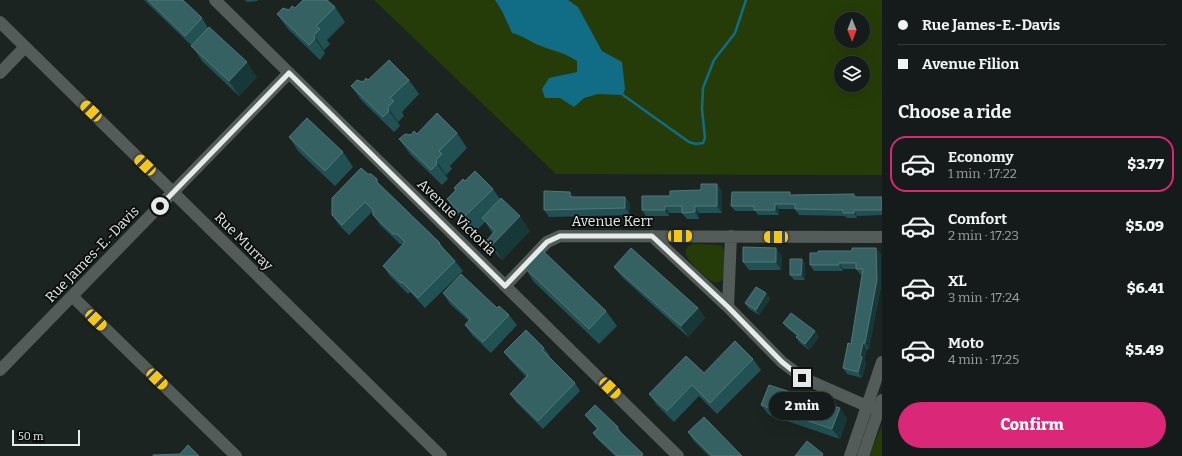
<!DOCTYPE html>
<meta charset="utf-8">
<style>
body{margin:0;font-family:Bitter,serif;background:#1e2423;color:#f1f3f6;height:100vh;display:flex;flex-direction:column;font-size:15px;white-space:nowrap}
*{box-sizing:border-box;margin:0}
p{font-size:13px;color:#9da1a2}
.icon{flex:none;width:22px;height:22px;fill:none;stroke:currentColor;stroke-width:2;stroke-linecap:round;stroke-linejoin:round}
.map{position:relative;flex:1;overflow:hidden}
.panel{display:flex;flex-direction:column;background:#151b1a;width:300px}
.panel>*{flex:none}
.guide{display:grid;align-content:center;height:88px;padding:0 16px;background:#151b1a}
.needle{width:26px;rotate:179deg}
.controls{position:absolute;left:834px;top:12px;display:grid;gap:8px}
.controls a{display:grid;place-items:center;width:36px;height:36px;border-radius:50%;background:#151b1a;box-shadow:0 4px 16px #0002,0 0 0 1px #343939;font-size:20px}
.scale{position:absolute;left:12px;bottom:10px;width:68px;box-sizing:border-box;padding-left:4px;border:2px solid #e6ebe9;border-top:0;font-size:11px;line-height:14px;white-space:nowrap;color:#e6ebe9;-webkit-text-stroke:3px #090c0b;paint-order:stroke}
.end{position:absolute;width:18px;height:18px;margin:-9px;border:5px solid #e6ebe9;background:#111;box-shadow:0 0 0 2px #111}
.from{border-radius:50%}
.bubble{position:absolute;height:28px;border-radius:14px;background:#151b1a;box-shadow:0 4px 16px #0002,0 0 0 1px #343939;font-size:13px;font-weight:800;line-height:28px;text-align:center}
.car{position:absolute;width:12px;height:24px;margin:-12px -6px;border-radius:5px;box-shadow:0 0 3px 1px #0007;background:linear-gradient(#f5c518 24%,#345 0 40%,#f5c518 0 76%,#345 0 86%,#f5c518 0)}
.guide b{display:flex;align-items:center;gap:14px;height:38px;font-size:15px}
.guide b+b{border-top:1px solid #343939}
.guide i{width:10px;height:10px;background:#f1f3f6}
ul{padding:0;list-style:none}
li{display:flex;align-items:center;gap:12px;height:56px;margin:0 8px 6px;padding:0 8px;border:2px solid transparent;border-radius:16px}
li div{flex:1}
li b{display:block;font-size:15px}
li em{font-style:normal;font-weight:800}
li.selected{border-color:#db2777}
li>.icon{width:36px;height:36px;stroke-width:1.5}
h2{padding:0 16px;font-size:18px;line-height:48px}
.primary-button{display:flex;gap:8px;margin-top:auto;padding:8px 16px}
.primary-button a{flex:1;height:46px;border-radius:24px;background:#db2777;color:#fff;font-size:16px;font-weight:800;line-height:46px;text-align:center}
main{display:flex;flex:1;min-height:0}
.map>svg:first-child{display:block}
.green{fill:#263c08;fill-rule:evenodd}
.water{fill:#116c85}
.lines{fill:none;stroke-linecap:round;stroke-linejoin:round}
.stream{stroke:#116c85;stroke-width:2.5}
.minor{stroke:#535c59;stroke-width:12}
.wall{fill:#215152}
.shaded-wall{fill:#163838}
.building{fill:#366163;stroke:#527778}
.route{stroke:#e6ebe9;stroke-width:5}
.labels{text-anchor:middle;stroke-width:3.5;stroke-linejoin:round;paint-order:stroke}
.street-label{font-size:14px;fill:#e6ebe9;stroke:#090c0b}
</style>
<main>
<div class="map">
<svg width="882" height="456" viewBox="0 0 882 456">
<rect width="100%" height="100%" fill="#1c2422"/>
<path class="green" d="M374 0H882V175L556 174ZM841 19H863V41H841ZM841 63H863V85H841Z
M693 244 717 245C721 246 721 245 723 248 726 253 725 276 722 281 717 283 714 283 710 280 702 273 672 251 693 244Z
M882 425V456H869Z"/>
<path class="water" d="M495 0H568L578 7 602 51 622 62 625 89 623 95 598 94 584 98 574 107 560 98H545L542 89 549 78 577 72V61C563 51 547 50 532 42 525 38 520 35 512 33L502 11Z"/>
<g class="lines">
<path class="stream" d="M623 95 689 142 696 144 703 143 705 138 702 109 703 88 714 60 735 33 746 0"/>
<path class="minor" d="M215 0 678 456
M0 22 441 456
M0 73 25 47
M652 236 728 307 782 362 803 378 860 403 882 410
M505 286 547 242 560 236 882 237
M72 296 236 456
M728 307 731 236
M0 370 289 73
M850 456 882 362
M863 456 882 400"/>
</g>
<path class="wall" d="M144 0H183L202 18 208 28 257 77 239 96 202 61 192 46Z
M245 0H257L258 1 247 2Z
M335 7 345 22 327 40 330 44 324 50 325 53 320 60 288 29 277 14 295 8Z
M368 80H409L419 94 402 112 404 116 398 122 400 126 394 132 362 101 351 86Z
M457 133 467 148 450 166 452 169 446 175 448 179 442 185 410 154 399 139 417 134Z
M289 137 343 152 353 167 335 186 299 152Z
M465 181 493 189 500 199 530 231 502 260 497 255 487 240 493 234 485 222 475 232 457 214 447 199 456 190 454 188Z
M382 187 440 243 447 253 455 261 463 271 425 308 410 292 408 294 390 276 383 266 403 244H400L380 225 373 215V213L372 212 349 235 339 225 332 215Z
M722 190V213H699V219H687L682 213H669V216H646L642 210 670 196Z
M570 192 574 197H625L630 204V215L549 217 544 210Z
M854 194 856 197H882V215L857 216V218H847L845 216 799 215 795 209H779V215H758L755 211H735L731 206 792 195Z
M881 254V286L869 349H867L864 360 866 363 862 378 847 374 843 368 851 344 862 275 860 274 856 269H843V271H814L810 265Z
M782 256 781 270H749L743 262Z
M802 259 805 264V280H794L790 275Z
M524 267 606 311 617 326 599 344 534 282Z
M614 267 698 308 705 318 688 337 622 277Z
M443 293 497 308 509 315 517 325 491 353 472 335 465 325 469 321 450 304Z
M766 293 770 299 759 315 749 309 745 303Z
M783 323 815 331 819 337 809 350 800 343 796 337 797 336 787 328Z
M544 348 550 356 549 357 575 383 580 391 543 429 516 402 510 394 526 377 510 360 504 352Z
M753 359 761 370 717 414 699 396 674 422 656 404 649 394 704 373Z
M761 405 847 418 840 439 769 415Z
M585 415 618 427 622 433 644 456H615L597 439 593 433 597 429 589 420Z
M688 432 742 456H709L693 440Z"/>
<path class="shaded-wall" d="M314 35 324 50 325 53 315 39Z
M247 62 257 77 239 96 229 81Z
M388 107 398 122 400 126 389 111Z
M436 160 446 175 448 179 437 164Z
M717 184 722 190V213L717 206Z
M570 192 575 198 570 197Z
M625 197 630 204V215L625 208Z
M775 204 779 209V215L775 210Z
M665 206 669 213V216L665 210Z
M695 206 699 213V219L695 212Z
M854 210 857 216V218L854 213Z
M520 216 530 231 502 260 492 245Z
M776 248 782 256 781 270 776 262Z
M876 248 881 254V286L869 349 865 343Z
M802 259 805 264V280L801 275Z
M839 263 843 269V271L839 265Z
M766 293 770 299 759 315 756 310Z
M698 308 705 318 688 337 681 326Z
M815 331 819 337 809 350 805 344Z
M863 343 867 349 864 360 866 363 862 378 858 372 860 356Z
M840 408 847 418 840 439 832 429Z"/>
<path class="building" d="M148 0H183L202 18 185 36Z
M303 0H327L335 7 316 26 320 29 314 35 315 39 309 45 277 14 283 8 289 10 292 6 295 8Z
M209 27 247 62 229 81 191 46Z
M389 60 409 80 390 98 394 101 388 107 389 111 383 117 351 86 357 80 363 82 366 78 368 80Z
M437 113 457 133 439 151 442 154 436 160 437 164 431 170 399 139 405 134 411 135 414 131 417 134Z
M307 118 343 152 325 171 289 137Z
M361 168 368 174H371L377 179V182L440 243 439 244 455 261 418 298 402 282 401 283 383 266 405 242 397 234H393L373 215V210L365 202 342 225 332 215V198Z
M475 171 493 189 464 217 447 199 456 190 454 188 463 179 465 181Z
M701 184H717V206H695V212L682 213V206H665V210H642V196H670V191L701 190Z
M544 191 570 192V197H625V208L544 210Z
M732 192H790V195L854 194V197H882V210H854V213H843V210L795 209V204H775V210H754V206H731Z
M501 198 520 216 492 245 487 240 495 231 482 218Z
M743 247 776 248V262H743Z
M631 248 698 308 681 326 614 267Z
M852 248H876L877 280 865 343H863L860 356 862 357 858 372 843 368 848 343 851 344 863 269H856V263H839V265H810V253H818V251H852Z
M541 249 606 311 589 329 524 267Z
M790 259H802L801 275H790Z
M461 274 497 308 499 306 509 315 483 342 465 325 470 319 443 293Z
M756 287 766 293 756 310 745 303Z
M791 313 815 331 805 344 796 337 798 335 783 323Z
M526 330 544 348 542 350 575 383 538 421 510 394 528 375 504 352Z
M735 341 753 359 710 403 692 385 667 411 649 394 686 356 704 373Z
M769 385 840 408 832 429 761 405Z
M595 405 618 427 617 429 643 454 641 456H617L593 433 598 428 585 415Z
M704 417 742 456H712L688 432Z
M807 441 823 454 822 456H795Z
M188 445 199 456H153V455L180 454Z"/>
<g class="lines">
<path class="route" d="M160 206 289 73 505 286 547 242 560 236H652L728 307 782 362 802 378"/>
</g>
<g class="labels">
<g class="street-label">
<text transform="translate(457 217) rotate(44)" y="5">Avenue Victoria</text>
<text x="612" y="226">Avenue Kerr</text>
<text transform="translate(244 241) rotate(45)" y="5">Rue Murray</text>
<text transform="translate(92 254) rotate(-46)" y="5">Rue James-E.-Davis</text>
</g>
</g>
</svg>
<div class="controls">
<a><svg class="needle" viewBox="-14 -14 28 28"><path d="M0-13l5 13h-10z" fill="#e53935"/><path d="M0 13l5-13h-10z" fill="#9da1a2"/></svg></a>
<a><svg class="icon" aria-label="layers" viewBox="0 0 24 24"><path d="M12 4l9 5-9 5-9-5zM3 14l9 5 9-5"/></svg></a>
</div>
<div class="scale">50 m</div>
<i class="end from" style="left:160px;top:206px"></i>
<i class="end" style="left:802px;top:378px"></i>
<div class="bubble" style="left:769px;top:392px;width:66px">2 min</div>
<i class="car" style="left:91px;top:111px;rotate:314deg"></i>
<i class="car" style="left:145px;top:165px;rotate:314deg"></i>
<i class="car" style="left:680px;top:236px;rotate:90deg"></i>
<i class="car" style="left:776px;top:237px;rotate:270deg"></i>
<i class="car" style="left:96px;top:320px;rotate:134deg"></i>
<i class="car" style="left:157px;top:379px;rotate:134deg"></i>
<i class="car" style="left:610px;top:388px;rotate:134deg"></i>
</div>
<section class="panel">
<div class="guide">
<b><i class="from"></i>Rue James-E.-Davis</b>
<b><i></i>Avenue Filion</b>
</div>
<h2>Choose a ride</h2>
<ul>
<li class="selected"><svg class="icon" aria-label="car" viewBox="0 0 24 24"><path d="M5 17H2v-5l4-1 3-4h7l3 4 3 1v5h-3M9 17h6M6 11h13"/><circle cx="7" cy="17" r="2"/><circle cx="17" cy="17" r="2"/></svg><div><b>Economy</b><p>1 min · 17:22</p></div><em>$3.77</em></li>
<li><svg class="icon" aria-label="car" viewBox="0 0 24 24"><path d="M5 17H2v-5l4-1 3-4h7l3 4 3 1v5h-3M9 17h6M6 11h13"/><circle cx="7" cy="17" r="2"/><circle cx="17" cy="17" r="2"/></svg><div><b>Comfort</b><p>2 min · 17:23</p></div><em>$5.09</em></li>
<li><svg class="icon" aria-label="car" viewBox="0 0 24 24"><path d="M5 17H2v-5l4-1 3-4h7l3 4 3 1v5h-3M9 17h6M6 11h13"/><circle cx="7" cy="17" r="2"/><circle cx="17" cy="17" r="2"/></svg><div><b>XL</b><p>3 min · 17:24</p></div><em>$6.41</em></li>
<li><svg class="icon" aria-label="car" viewBox="0 0 24 24"><path d="M5 17H2v-5l4-1 3-4h7l3 4 3 1v5h-3M9 17h6M6 11h13"/><circle cx="7" cy="17" r="2"/><circle cx="17" cy="17" r="2"/></svg><div><b>Moto</b><p>4 min · 17:25</p></div><em>$5.49</em></li>
</ul>
<div class="primary-button"><a>Confirm</a></div>
</section>
</main>
